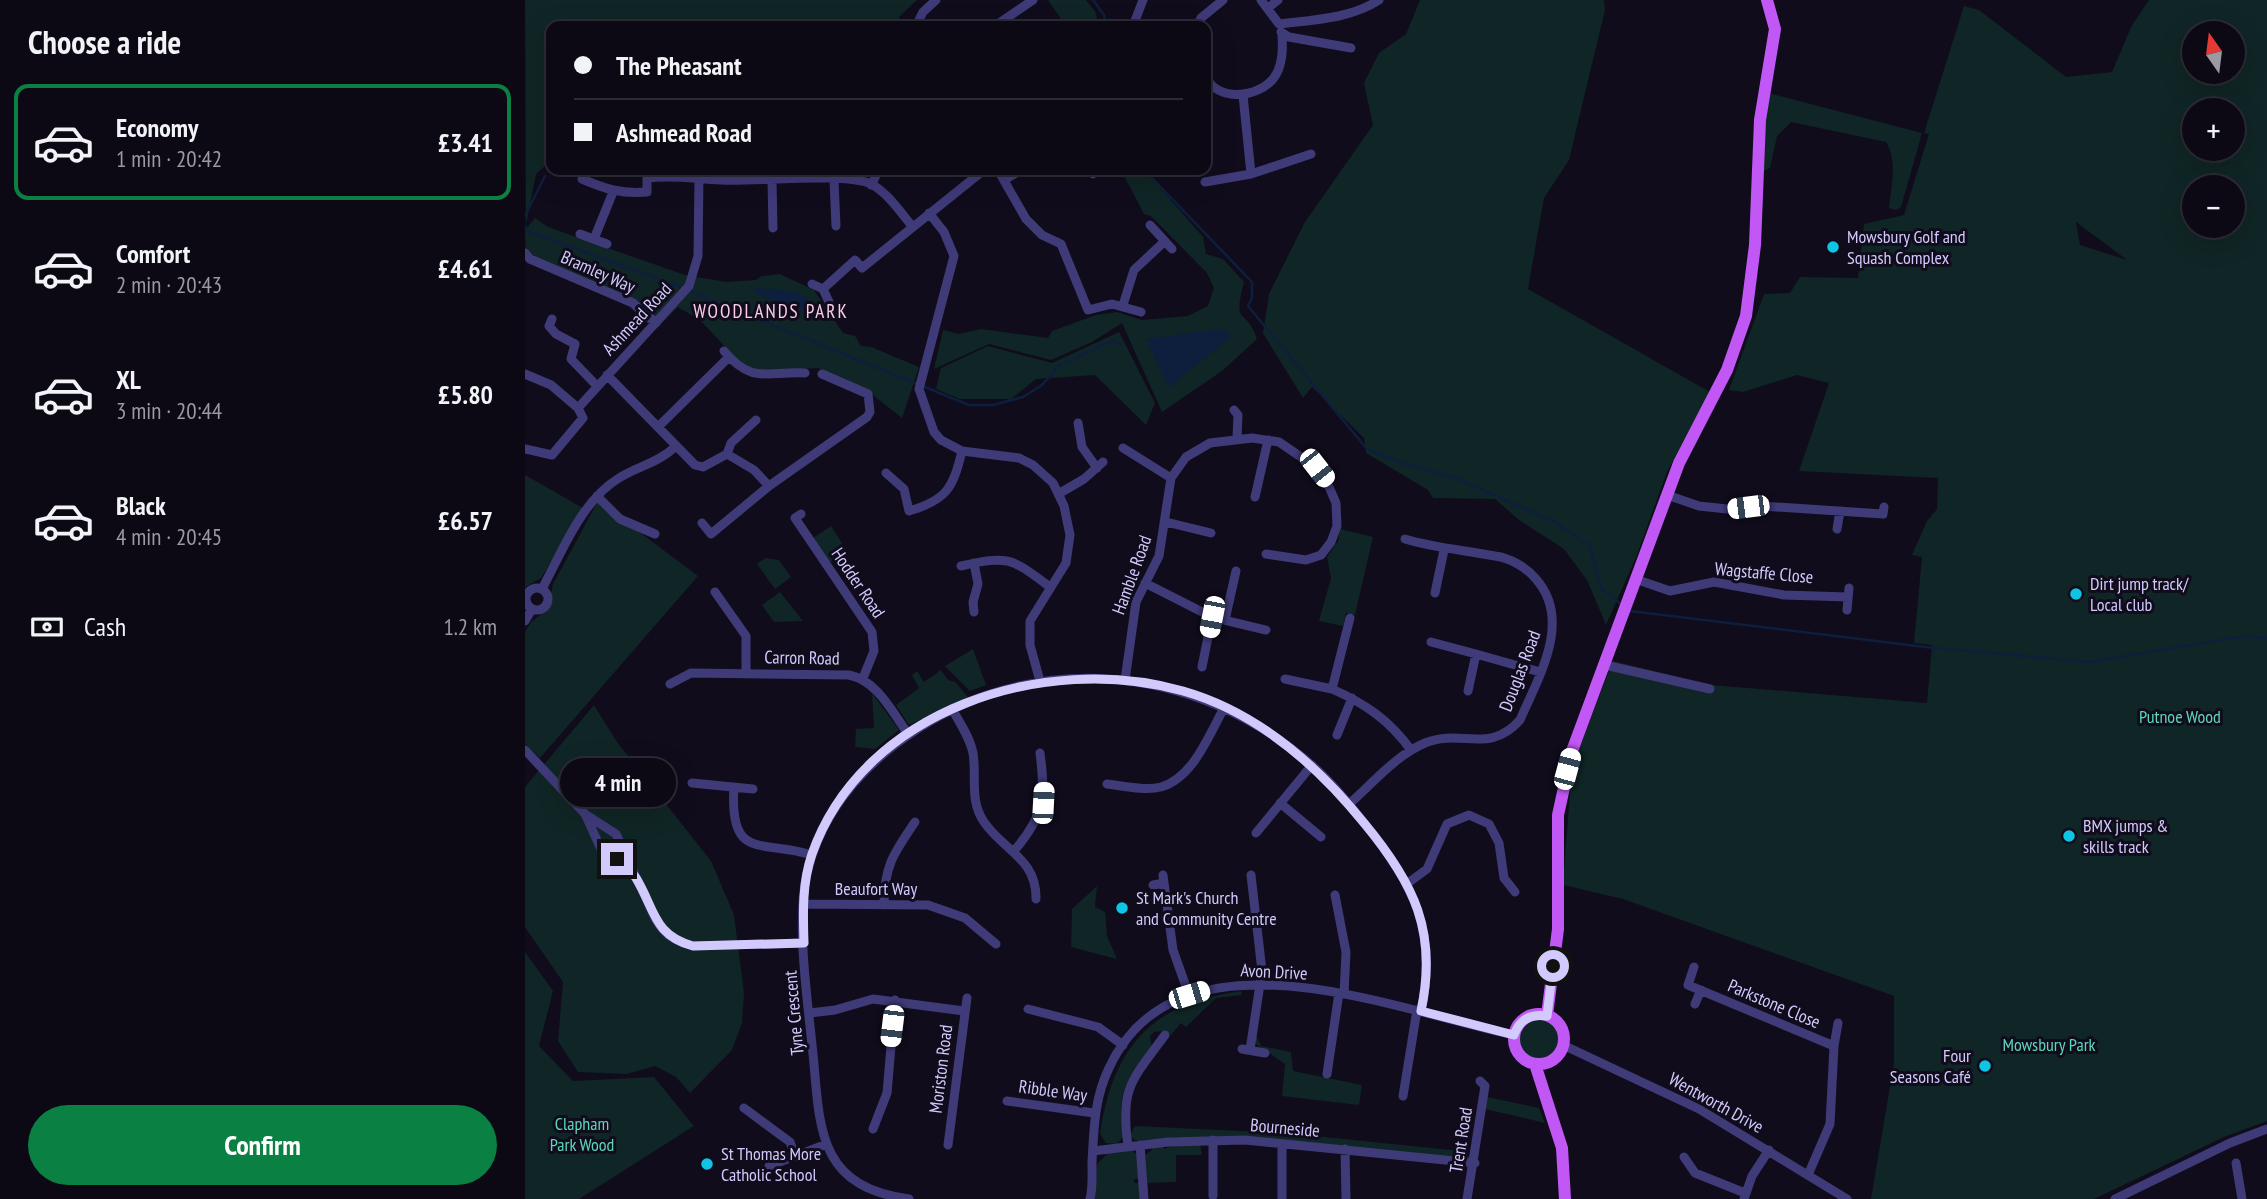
<!DOCTYPE html>
<meta charset="utf-8">
<style>
body{margin:0;font-family:"PT Sans Narrow",sans-serif;background:#15121e;color:#f1f3f6;height:100vh;display:flex;flex-direction:column;font-size:26px;white-space:nowrap}
*{box-sizing:border-box;margin:0}
p{font-size:23px;color:#9a9aa0}
.icon{flex:none;width:38px;height:38px;fill:none;stroke:currentColor;stroke-width:2;stroke-linecap:round;stroke-linejoin:round}
.map{position:relative;flex:1;overflow:hidden}
.details{display:flex;flex-direction:column;background:#0c0915;width:525px}
.details>*{flex:none}
.banner{position:absolute;left:21px;top:21px;width:665px;height:154px;border-radius:14px;box-shadow:0 7px 28px #0002,0 0 0 2px #2c2a34;display:grid;align-content:center;height:154px;padding:0 28px;background:#0c0915}
.needle{width:46px;rotate:346deg}
.fabs{position:absolute;left:1657px;top:21px;display:grid;gap:14px}
.fabs a{display:grid;place-items:center;width:63px;height:63px;border-radius:50%;background:#0c0915;box-shadow:0 7px 28px #0002,0 0 0 2px #2c2a34;font-size:35px}
.end{position:absolute;width:32px;height:32px;margin:-16px;border:9px solid #d2cafc;background:#111;box-shadow:0 0 0 4px #111}
.from{border-radius:50%}
.bubble{position:absolute;height:49px;border-radius:24px;background:#0c0915;box-shadow:0 7px 28px #0002,0 0 0 2px #2c2a34;font-size:23px;font-weight:600;line-height:49px;text-align:center}
.car{position:absolute;width:21px;height:42px;margin:-21px -10px;border-radius:9px;box-shadow:0 0 5px 2px #0007;background:linear-gradient(#fff 24%,#345 0 40%,#fff 0 76%,#345 0 86%,#fff 0)}
.banner b{display:flex;align-items:center;gap:24px;height:66px;font-size:26px}
.banner b+b{border-top:2px solid #2c2a34}
.banner i{width:18px;height:18px;background:#f1f3f6}
ul{padding:0;list-style:none}
li{display:flex;align-items:center;gap:21px;height:116px;margin:0 14px 10px;padding:0 14px;border:4px solid transparent;border-radius:14px}
li div{flex:1}
li b{display:block;font-size:26px}
li em{font-style:normal;font-weight:600}
li.current{border-color:#0b8043}
li>.icon{width:63px;height:63px;stroke-width:1.5}
h2{padding:0 28px;font-size:32px;line-height:84px}
.pay{display:flex;align-items:center;gap:18px;height:77px;padding:0 28px;font-size:26px}
.pay p{margin-inline-start:auto}
.primary-button{display:flex;gap:14px;margin-top:auto;padding:14px 28px}
.primary-button a{flex:1;height:80px;border-radius:42px;background:#0b8043;color:#fff;font-size:28px;font-weight:600;line-height:80px;text-align:center}
main{display:flex;flex:1;min-height:0}
.map>svg:first-child{display:block}
.green{fill:#102525;fill-rule:evenodd}
.water{fill:#0e1f3e}
.lines{fill:none;stroke-linecap:round;stroke-linejoin:round}
.stream{stroke:#0e1f3e;stroke-width:2.5}
.minor{stroke:#3f3a78;stroke-width:9}
.major{stroke:#c158f5;stroke-width:12}
.route{stroke:#d2cafc;stroke-width:9}
.poi-dot{fill:#0ec5e4;stroke:#100c1c;stroke-width:2.5}
.labels{text-anchor:middle;stroke-width:6;stroke-linejoin:round;paint-order:stroke}
.poi-label{font-size:18px;fill:#d2cafc;stroke:#100c1c;text-anchor:start}
.street-label{font-size:18px;fill:#d2cafc;stroke:#100c1c}
.park-label{font-size:18px;fill:#5cd6bd;stroke:#100c1c}
.neighbourhood-label{font-size:19px;letter-spacing:2px;fill:#fccce8;stroke:#100c1c}
</style>
<main>
<section class="details">
<h2>Choose a ride</h2>
<ul>
<li class="current"><svg class="icon" aria-label="car" viewBox="0 0 24 24"><path d="M5 17H2v-5l4-1 3-4h7l3 4 3 1v5h-3M9 17h6M6 11h13"/><circle cx="7" cy="17" r="2"/><circle cx="17" cy="17" r="2"/></svg><div><b>Economy</b><p>1 min · 20:42</p></div><em>£3.41</em></li>
<li><svg class="icon" aria-label="car" viewBox="0 0 24 24"><path d="M5 17H2v-5l4-1 3-4h7l3 4 3 1v5h-3M9 17h6M6 11h13"/><circle cx="7" cy="17" r="2"/><circle cx="17" cy="17" r="2"/></svg><div><b>Comfort</b><p>2 min · 20:43</p></div><em>£4.61</em></li>
<li><svg class="icon" aria-label="car" viewBox="0 0 24 24"><path d="M5 17H2v-5l4-1 3-4h7l3 4 3 1v5h-3M9 17h6M6 11h13"/><circle cx="7" cy="17" r="2"/><circle cx="17" cy="17" r="2"/></svg><div><b>XL</b><p>3 min · 20:44</p></div><em>£5.80</em></li>
<li><svg class="icon" aria-label="car" viewBox="0 0 24 24"><path d="M5 17H2v-5l4-1 3-4h7l3 4 3 1v5h-3M9 17h6M6 11h13"/><circle cx="7" cy="17" r="2"/><circle cx="17" cy="17" r="2"/></svg><div><b>Black</b><p>4 min · 20:45</p></div><em>£6.57</em></li>
</ul>
<div class="pay"><svg class="icon" aria-label="cash" viewBox="0 0 24 24"><path d="M3 7h18v10H3z"/><circle cx="12" cy="12" r="2"/></svg>Cash<p>1.2 km</p></div>
<div class="primary-button"><a>Confirm</a></div>
</section>
<div class="map">
<svg width="1742" height="1199" viewBox="0 0 1742 1199">
<rect width="100%" height="100%" fill="#100c1c"/>
<path class="green" d="M0 0H392L374 17 378 26H26V160L11 174 1 224Z
M523 0H561L570 11 574 26H541Z
M895 0H1079L1080 10 1044 160 1019 198 1003 289 1185 392 1142 472 1112 555 1081 625 1062 580 1039 549 994 520 970 499 908 498 903 490 841 453 839 438 787 387 778 398 738 333 744 294 780 222 848 125 839 83 854 53 881 34Z
M1624 0H1742V1121L1699 1137 1569 1199H1346L1369 1063V996L1098 899 1038 885 1047 767 1088 661 1187 685 1402 703 1407 645 1389 643 1397 557 1387 555 1402 521 1412 509 1413 478 1274 471 1304 383 1272 375 1218 392 1204 390 1239 294 1265 293 1275 277 1333 278 1339 224 1379 215 1404 134 1399 133 1439 6 1454 10 1541 77 1587 72 1607 25ZM1670 33H1708V72H1670ZM1670 110H1708V149H1670ZM1670 187H1708V226H1670ZM1551 222 1602 260 1555 245Z
M1243 93 1397 133 1376 207 1371 210 1364 208C1366 186 1373 161 1361 142L1266 122 1252 136 1245 168 1236 173Z
M596 170H620L678 237 681 254 698 259 719 282C707 328 721 306 732 339L697 371 637 412 597 323 567 342 526 360 464 344 409 369 418 330 434 334 456 329 523 338 527 331 571 315 592 312 617 320 663 316 683 306 689 288 682 273 626 216 619 214Z
M10 218 23 227 160 275 201 282 231 280 236 276 255 274 289 290 318 333 330 336 336 346 346 347 394 367 377 418 344 392 293 368 236 371 220 368 176 321 153 307 130 330 103 306 1 262 0 230Z
M594 332 630 403 621 425 570 375 511 379 486 399H435L411 389 416 368 463 346 527 363Z
M0 475 58 508 16 578 0 587Z
M73 501 173 576 15 758 0 744V632L6 622 23 609 28 584Z
M306 526 322 551 304 563 288 538Z
M815 529 848 537 830 615 821 613 818 626 794 621 806 578 802 557 813 541Z
M240 558 254 560 266 577 250 589 232 564Z
M255 592 278 621 249 622 237 605Z
M448 649 461 685 445 691 420 666Z
M416 670 423 680 430 682 443 697 384 725 371 705 394 688 387 675 392 671 399 682Z
M347 693 374 730 350 749 330 747 331 729 349 728Z
M69 705 92 742 186 861 209 915 219 993 217 1023 207 1050 165 1093 151 1077 130 1066 102 1074 53 1072 33 1041 38 982 0 927V787Z
M572 886 570 907 580 912 582 936 592 959 546 947 547 909Z
M0 952 28 991 14 1046 48 1081 129 1077 169 1126 54 1199H0Z
M716 991 717 995 691 998 661 1027 656 1023 646 1035 639 1031 629 1032 625 1036 627 1047C601 1081 591 1093 599 1136L592 1144 581 1143 575 1134C588 1046 627 1003 716 991Z
M993 1039a20 20 0 1 1 40 0a20 20 0 1 1-40 0Z
M731 1034 736 1046 766 1052 768 1071 837 1085 834 1105 757 1096 760 1064 731 1044Z
M962 1097 1014 1108 1020 1123 960 1109Z
M610 1126 760 1133 936 1151V1155L945 1156 941 1159 654 1137 611 1141 605 1136Z
M675 1144 677 1155H651V1182L622 1183 620 1155 627 1150V1147L637 1146 640 1149 647 1145Z
M604 1149 612 1154 614 1179H609V1183H614L616 1199H570L572 1164 583 1153Z"/>
<path class="water" d="M228 288 266 291 281 297 295 320 230 293Z
M694 329 703 332 705 338 644 387 621 339Z"/>
<g class="lines">
<path class="stream" d="M568 0 579 15 582 26
M624 170 626 177 727 282V298L723 306 842 449 877 463 933 479 1030 522 1065 546 1076 588 1097 605
M0 216 20 176
M0 226 3 231 158 288
M164 291 444 405H468L498 397 517 385 534 366 589 340 596 345
M1105 611 1400 647 1566 662 1719 636 1742 638"/>
<path class="minor" d="M736 0 754 24C787 20 825 19 854 0
M743 8 753 0
M391 26 398 12 411 0
M470 26 508 0
M608 26 618 0
M672 26 676 18 698 0
M756 32 764 37 826 48
M681 77C693 102 732 98 748 79 758 67 758 49 757 36
M718 95 726 174
M473 170 501 219 517 235 536 244 563 310 587 304 616 312
M567 170 568 174
M57 179C80 189 96 194 122 192V178C151 175 169 179 196 180 231 182 319 172 346 184 362 192 376 213 387 226
M309 180 311 226
M479 180 496 170
M247 181 248 228
M680 182 726 174 786 154
M346 185 354 170
M404 213 419 232 429 256 394 389 409 432 416 440 437 451 494 458 508 465 528 483 539 506 545 535 541 563 505 621V645L515 681
M625 225 647 249
M55 234 82 244
M69 239 88 192
M0 253 5 259 108 303 131 323
M287 284 298 289 304 302
M298 289 330 260 337 268 459 170
M598 305 609 270 640 241
M27 319 24 326 31 334 50 344 46 359 72 386
M199 351C227 385 243 371 280 373
M0 374 26 385 53 408
M82 375 170 465 178 467 202 454 229 470 244 486
M53 408 164 286 173 256 174 176
M709 410 713 415 712 438
M553 423 557 447 572 468
M133 427 204 357
M598 448 646 478
M0 449 27 455 58 418 53 408
M202 454 206 443 231 420
M361 473 379 489 384 511C422 500 428 488 437 451
M535 493 559 479 578 462
M1142 495 1174 506 1202 509 1236 506 1358 514 1359 507
M72 496 95 519 130 534
M730 497 743 440
M276 514 270 518 347 632 349 651 338 678
M641 522 686 533
M177 523 186 534 244 486 342 417 345 412 343 394 297 374
M1312 529 1315 511
M449 563 453 584 448 602 449 612
M436 566C484 555 486 558 525 587
M1113 580 1145 591 1189 582 1259 595 1323 597
M620 583 687 617 741 630
M1 599a11 11 0 1 1 22 0a11 11 0 1 1-22 0Z
M17 589C37 552 56 501 94 478 113 466 133 463 150 447
M190 592 221 636V672
M910 593 919 550
M1322 610 1324 588
M825 618 807 689C841 704 864 720 886 750
M700 620 711 571
M0 621 7 609
M906 642 951 654
M1080 665 1185 689
M677 667 687 617
M760 679 807 689
M600 680 611 602 634 556 646 478 661 457 685 443 727 438 754 442 792 468 801 480 811 503 812 526 806 542 796 555 781 560 741 554
M145 684 166 673 324 675C353 681 367 712 384 735
M943 691 951 654 1015 672
M427 709C435 723 445 738 448 753 452 777 444 800 459 822 478 850 512 859 511 899
M812 735 827 698
M0 750 60 814 91 834 131 920C141 936 150 941 168 946L279 943
M167 783 228 789
M582 784C598 786 620 791 636 787 668 778 684 735 699 708
M209 787C204 862 237 839 287 855
M755 803 796 837
M824 804C847 784 871 755 900 743 936 728 964 755 995 720 1013 678 1048 621 1011 579 1001 567 985 558 970 556 939 550 910 548 880 539
M61 816 76 849 103 868
M731 833 787 765
M489 851C519 816 521 798 515 753
M638 875 648 950 664 995
M883 883 902 869 922 824 944 815 964 824 974 843 979 878 990 892
M628 885 639 883
M810 895 821 952 819 994
M278 904 403 905 440 918 471 944
M359 905C359 866 369 853 390 822
M1169 967 1163 985 1309 1046 1305 1124 1283 1175
M1170 1004 1176 990
M503 1009 573 1027 598 1045
M285 1013 310 1010 348 999 439 1011
M1038 1045 1174 1109 1322 1199
M1309 1046 1313 1023
M717 1049 740 1053
M725 1050 737 971 726 875
M802 1074 814 993
M878 1096 892 1010
M482 1101 569 1113
M219 1108 265 1142 270 1156
M348 1129 362 1093 370 1000
M688 1140V1196
M423 1145 442 998
M615 1145 619 1199
M603 1146C595 1088 606 1081 640 1035
M820 1149 821 1199
M568 1151 643 1142 720 1140 950 1163
M1159 1157 1170 1173 1220 1193
M1711 1163 1717 1199
M244 1166 302 1144
M384 1199C298 1187 295 1137 289 1064 284 1009 270 925 282 873 295 818 328 777 371 744 500 646 669 661 789 767 808 784 824 804 840 824 889 884 913 933 896 1011
M565 1199C568 1188 567 1174 567 1162 569 1129 569 1099 584 1068 653 919 873 1011 989 1035
M757 1199V1144
M942 1199 960 1086 955 1081
M1219 1199 1227 1176 1244 1150
M1590 1199 1705 1143 1742 1129"/>
<path class="major" d="M989 1039a25 25 0 1 1 50 0a25 25 0 1 1-50 0Z
M1022 1015 1033 929V815L1047 751 1154 463 1202 370 1221 316 1230 245 1235 120 1250 29 1242 0
M1010 1064 1037 1148 1040 1199"/>
</g>
<g class="lines">
<path class="route" d="M92 859C98 865 106 870 111 878 130 909 128 935 168 946L279 943C278 913 277 883 287 854 338 709 520 652 658 691 732 712 792 765 839 823 889 883 913 932 896 1011L989 1035C995 1019 1005 1014 1022 1016L1028 966"/>
</g>
<g class="poi-dot">
<circle cx="1308" cy="247" r="7"/>
<circle cx="1551" cy="594" r="7"/>
<circle cx="1544" cy="836" r="7"/>
<circle cx="597" cy="908" r="7"/>
<circle cx="1460" cy="1066" r="7"/>
<circle cx="182" cy="1164" r="7"/>
</g>
<g class="labels">
<g class="poi-label">
<text x="1322" y="243">Mowsbury Golf and<tspan x="1322" dy="21">Squash Complex</tspan></text>
<text x="1565" y="590">Dirt jump track/<tspan x="1565" dy="21">Local club</tspan></text>
<text x="1558" y="832">BMX jumps &amp;<tspan x="1558" dy="21">skills track</tspan></text>
<text x="611" y="904">St Mark's Church<tspan x="611" dy="21">and Community Centre</tspan></text>
<text x="1446" y="1062" text-anchor="end">Four<tspan x="1446" dy="21">Seasons Café</tspan></text>
<text x="196" y="1160">St Thomas More<tspan x="196" dy="21">Catholic School</tspan></text>
</g>
<g class="street-label">
<text transform="translate(73 272) rotate(24)" y="6">Bramley Way</text>
<text transform="translate(112 319) rotate(-47)" y="6">Ashmead Road</text>
<text transform="translate(1239 573) rotate(5)" y="6">Wagstaffe Close</text>
<text transform="translate(607 575) rotate(-70)" y="6">Hamble Road</text>
<text transform="translate(333 583) rotate(56)" y="6">Hodder Road</text>
<text transform="translate(277 658) rotate(1)" y="6">Carron Road</text>
<text transform="translate(995 671) rotate(-69)" y="6">Douglas Road</text>
<text x="351" y="895">Beaufort Way</text>
<text transform="translate(749 972) rotate(3)" y="6">Avon Drive</text>
<text transform="translate(1249 1004) rotate(23)" y="6">Parkstone Close</text>
<text transform="translate(269 1013) rotate(-95)" y="6">Tyne Crescent</text>
<text transform="translate(416 1069) rotate(-83)" y="6">Moriston Road</text>
<text transform="translate(528 1091) rotate(8)" y="6">Ribble Way</text>
<text transform="translate(1191 1103) rotate(29)" y="6">Wentworth Drive</text>
<text transform="translate(760 1128) rotate(5)" y="6">Bourneside</text>
<text transform="translate(936 1140) rotate(-81)" y="6">Trent Road</text>
</g>
<g class="park-label">
<text x="1655" y="723">Putnoe Wood</text>
<text x="1524" y="1051">Mowsbury Park</text>
<text x="57" y="1130">Clapham<tspan x="57" dy="21">Park Wood</tspan></text>
</g>
<g class="neighbourhood-label">
<text x="246" y="318">WOODLANDS PARK</text>
</g>
</g>
</svg>
<div class="fabs">
<a><svg class="needle" viewBox="-14 -14 28 28"><path d="M0-13l5 13h-10z" fill="#e53935"/><path d="M0 13l5-13h-10z" fill="#9a9aa0"/></svg></a>
<a>+</a>
<a>−</a>
</div>
<i class="end from" style="left:1028px;top:966px"></i>
<i class="end" style="left:92px;top:859px"></i>
<div class="bubble" style="left:35px;top:758px;width:116px">4 min</div>
<i class="car" style="left:792px;top:468px;rotate:142deg"></i>
<i class="car" style="left:1223px;top:507px;rotate:263deg"></i>
<i class="car" style="left:687px;top:617px;rotate:191deg"></i>
<i class="car" style="left:1042px;top:769px;rotate:15deg"></i>
<i class="car" style="left:518px;top:803px;rotate:3deg"></i>
<i class="car" style="left:664px;top:995px;rotate:73deg"></i>
<i class="car" style="left:367px;top:1026px;rotate:187deg"></i>
<div class="banner">
<b><i class="from"></i>The Pheasant</b>
<b><i></i>Ashmead Road</b>
</div>
</div>
</main>
